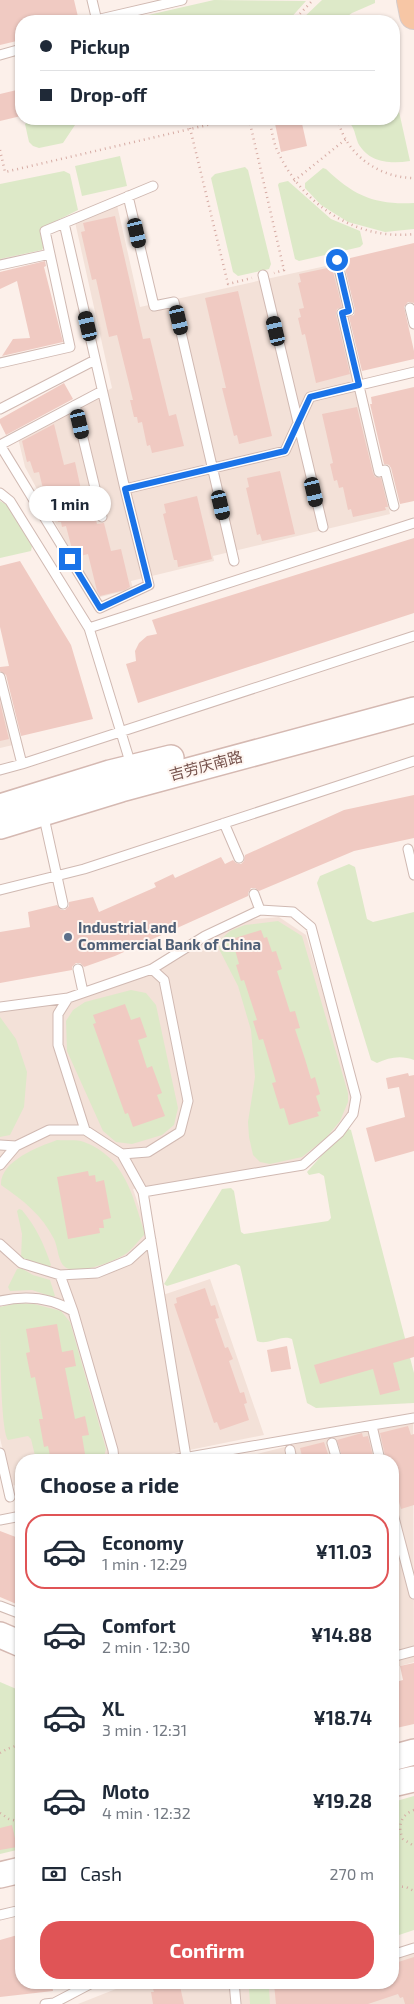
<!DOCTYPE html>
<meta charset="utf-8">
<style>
body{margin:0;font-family:"Exo 2","Noto Sans SC",sans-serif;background:#f6f6f7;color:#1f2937;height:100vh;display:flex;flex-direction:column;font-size:19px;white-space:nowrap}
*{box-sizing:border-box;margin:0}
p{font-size:16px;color:#747a83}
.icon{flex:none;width:28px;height:28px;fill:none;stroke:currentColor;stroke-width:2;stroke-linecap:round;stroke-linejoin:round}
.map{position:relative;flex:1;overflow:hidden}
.drawer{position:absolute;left:15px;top:1454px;width:384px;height:535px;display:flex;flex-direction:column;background:#fff;border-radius:20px;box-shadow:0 1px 4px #0004}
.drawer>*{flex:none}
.banner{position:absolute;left:15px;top:15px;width:385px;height:110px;border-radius:20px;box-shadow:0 1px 4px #0004;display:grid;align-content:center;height:110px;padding:0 25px;background:#fff}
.end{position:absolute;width:22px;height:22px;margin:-11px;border:6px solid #1a73e8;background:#fff;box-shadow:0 0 0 2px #fff}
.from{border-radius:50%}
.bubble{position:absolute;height:35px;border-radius:18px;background:#fff;box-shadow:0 1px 4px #0004;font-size:16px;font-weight:700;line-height:35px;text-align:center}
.car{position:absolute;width:15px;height:30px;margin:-15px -8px;border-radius:6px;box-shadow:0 0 4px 1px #0007;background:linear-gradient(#222 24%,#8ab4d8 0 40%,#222 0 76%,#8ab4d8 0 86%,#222 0)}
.banner b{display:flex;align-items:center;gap:18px;height:48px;font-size:19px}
.banner b+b{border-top:1px solid #e0e1e3}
.banner i{width:12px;height:12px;background:#1f2937}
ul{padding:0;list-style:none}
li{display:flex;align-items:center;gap:15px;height:75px;margin:0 10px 8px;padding:0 15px;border:2px solid transparent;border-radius:20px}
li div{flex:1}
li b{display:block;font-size:19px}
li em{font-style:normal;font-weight:700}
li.on{border-color:#e05456}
li>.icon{width:45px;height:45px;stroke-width:1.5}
h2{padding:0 25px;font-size:22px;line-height:60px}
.pay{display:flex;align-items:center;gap:12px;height:55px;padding:0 25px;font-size:19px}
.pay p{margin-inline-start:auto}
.primary-button{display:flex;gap:10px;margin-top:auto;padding:10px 25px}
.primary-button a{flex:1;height:58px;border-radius:20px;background:#e05456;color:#fff;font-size:20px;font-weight:700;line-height:58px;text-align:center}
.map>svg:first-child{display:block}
.residential{fill:#f3e1d8}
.green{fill:#dde9c8}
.building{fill:#f0cac2}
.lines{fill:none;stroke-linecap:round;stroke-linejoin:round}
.lane-casing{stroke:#d0b9b2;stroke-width:11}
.secondary-casing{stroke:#d5b9b2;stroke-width:28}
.primary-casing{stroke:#d6cbca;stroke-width:30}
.path{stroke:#d6aca5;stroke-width:2.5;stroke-dasharray:1 4;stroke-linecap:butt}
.lane{stroke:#fff;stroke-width:9}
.secondary{stroke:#fff;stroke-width:25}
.primary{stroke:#f7c6a5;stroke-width:28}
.route{stroke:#1a73e8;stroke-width:6}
.service-dot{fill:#5c6f8a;stroke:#fef5f0;stroke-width:2}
.labels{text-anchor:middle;stroke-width:4;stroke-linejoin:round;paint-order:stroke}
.street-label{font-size:15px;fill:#76534d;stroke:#fef5f0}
.service-label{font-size:15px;font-weight:bold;fill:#4e5e75;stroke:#fef5f0;text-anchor:start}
</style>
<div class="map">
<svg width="414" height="2004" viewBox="0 0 414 2004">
<rect width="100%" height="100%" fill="#fcf0ea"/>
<path class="residential" d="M117 205 140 307 335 264 345 309 338 311 375 474 381 473 390 514 213 556 214 561 131 581 133 589 96 598 25 467 18 438 112 388 75 222Z
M0 692 13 745 0 748Z
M279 917 306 935 353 1095 348 1115 333 1135 303 1161 133 1189 148 1233 157 1297 210 1279 264 1435 140 1460H21V1484L11 1486 0 1438V1011L60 1004 148 976 207 939 247 920Z
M413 1422 414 1662 393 1668 392 1460H233L324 1437Z
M414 1952V2004H78L121 1987 140 1983H183L184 1988 255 1982H392L393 1959Z"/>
<path class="green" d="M214 0 306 1 288 21H122Z
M322 0H375V3L352 13 341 21H300Z
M394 89 410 161C390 164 369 163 358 143 356 138 355 132 353 128 352 125 348 122 346 119H394Z
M33 119H79L63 143 39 148 33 146 29 142 25 124Z
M120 156 127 186 82 196 75 166Z
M245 167 248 170 271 264 269 269 238 276 233 272 211 178 215 174Z
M323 168 326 169C354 196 375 205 414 203V229L385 232 348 222 321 205 305 188V183Z
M64 171 70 174 78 210 40 229 44 246 42 250 0 259V184Z
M288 181 331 219 360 231 363 244 360 247 299 261 295 259 278 185 279 183Z
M0 501 7 505 32 546 31 551 0 558Z
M349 864 355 867 367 919 373 922 414 912V1060C402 1055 389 1057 377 1063L371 1060 317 883 320 876Z
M278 921 302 936 348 1093V1102L340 1121 326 1138 302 1157 270 1164 260 1162 253 1155 249 1137 248 1122 255 1077 251 1030 238 986 219 949 221 939 230 931 245 925Z
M131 990 146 993 156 1005 178 1108 174 1125 162 1135 132 1144 116 1142 103 1131 67 1051 66 1021 73 1010 85 1002Z
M0 1017 16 1039 27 1072 24 1107 10 1135 0 1137Z
M346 1128 351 1130 414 1373V1403L316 1408 307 1403 292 1339C281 1334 268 1346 257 1341L240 1266 236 1264 167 1286 164 1284 222 1189 231 1188 234 1191 241 1232 244 1234 328 1221 331 1218 324 1176 319 1173 309 1175 307 1172Z
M57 1140C65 1141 76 1139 84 1142 125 1157 133 1197 145 1234 139 1240 133 1248 127 1253 116 1261 77 1276 65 1267 58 1262 58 1247 54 1239 42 1215 23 1200 1 1185 0 1161 38 1147 57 1140Z
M19 1209 22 1210C36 1227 44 1244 51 1265L49 1267 37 1265 21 1258 22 1234 17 1211Z
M21 1268 33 1275 50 1280 55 1296 53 1297 32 1290 10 1291 8 1287 17 1269Z
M18 1303 34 1304 61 1311 70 1322 106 1449 103 1460H36L31 1439 28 1436 8 1440C0 1428 0 1330 0 1307Z
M0 1682 21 1691V1849L0 1854Z
M414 1796V1930L393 1937V1802Z
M266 1985 269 1988 270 2004H250L249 1989 251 1986Z"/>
<path class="building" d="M0 0H74L79 21H21V40L0 45Z
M21 89V116L0 121V94Z
M274 119H301L307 146 281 152Z
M115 216 143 339 150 338 169 416 176 414 184 446 152 453 150 445 147 446 142 422 138 423 137 417H134L130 400H133L117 335 109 337 96 279 92 280 81 232 85 231 83 223Z
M414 243V303L408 302 404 307 414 351V359L362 371 349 317 354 315 355 310 344 264 347 263 346 259Z
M45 261 46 266 44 267 63 342 2 356 13 339 30 338 17 281 0 289V272Z
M332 267 342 307 337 309 336 314 350 374 316 383 305 334 302 335 298 318 301 317 299 309 304 308 298 283 301 282 299 274Z
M238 291 272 436 239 444 237 435 234 436 222 388H226L205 298Z
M64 383 73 399 6 435 0 423V419Z
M414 387V501L400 504 391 468 389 465 384 464 370 404H372L371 397Z
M357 407 373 473 375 477 381 478 388 507H385L386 510 353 517 351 509 348 510 343 487 339 488 337 480 334 481 330 464 333 463 322 414Z
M54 424 64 465 75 462 82 494 89 492 97 524 104 523 111 551 121 549 130 587 125 590 100 596 97 591 88 554 77 557 76 552 73 553 66 526 62 527 61 522H58L52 496 48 497 47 492 44 493 39 472 34 473 30 461 27 462 22 441Z
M280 471 295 534 262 541 260 534 257 535 246 488 249 487 247 478Z
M197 496 212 559 178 567 177 560H174L163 514 166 513 164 504Z
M414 538V613L138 703 126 664 136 661 135 651 139 643 147 636 157 634 152 620Z
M20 561 71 645 93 719 21 736 6 675 0 671V667L9 666 0 627V566Z
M0 702 9 739 0 741Z
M414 795V838L354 851 259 891 255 888H251L248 893V896L115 956 84 967 80 963H76L72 967V970L0 983V932L30 927 28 912 57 905 61 910H65L69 906V902L93 897 99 912 156 887 154 883 173 874 175 878 221 857 225 864 233 860 236 863 241 864 244 861 245 855 344 810Z
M261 930 264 938 267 937 272 952 276 951 282 969 277 971 290 1012 295 1011 300 1028 295 1029 305 1059 311 1079 315 1077 320 1094 316 1096 321 1111 317 1112 319 1116 289 1125 284 1108 280 1109 272 1083 276 1082 263 1039 259 1040 253 1021 257 1020 244 980 241 981 236 965 239 964 232 939Z
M125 1004 131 1020 140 1017 147 1037 138 1040 147 1068 152 1066 162 1093 157 1095 165 1116 133 1127 128 1113 125 1114 93 1024 96 1023 93 1015Z
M408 1073 409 1076 414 1075V1151L375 1162 366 1128 405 1117 399 1087 388 1089 386 1078Z
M88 1171 89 1176 95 1175 96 1182 104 1180 111 1218 103 1220 104 1228H99L100 1233 68 1239 57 1177Z
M205 1288 211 1306 215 1305 219 1318 215 1319 225 1348 228 1347 233 1359 229 1361 240 1393 244 1392 247 1403 244 1404 249 1420 220 1430 217 1422 214 1423 174 1304 177 1303 176 1298Z
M57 1324 62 1352 73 1350 76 1366 65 1368 75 1419 85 1416 89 1435 82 1436 86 1460H51L48 1446 44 1447 39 1419H43L35 1377 31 1378 26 1353 30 1352 26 1329Z
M414 1336V1357L393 1363 400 1390 380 1395 373 1369 320 1384 314 1365Z
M287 1346 291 1369 271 1372 267 1350Z
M408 1426 411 1435 414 1434V1505L401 1509 392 1477V1460H386L380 1433Z
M362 1433 363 1437 368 1436 374 1460H343L337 1440Z
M324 1442 330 1460H303L300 1448Z
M0 1531 21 1539V1606L0 1597Z
M414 1663V1724L392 1729V1683L403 1680 400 1666Z
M12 1825 17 1847 0 1850V1828Z
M21 1934V1982H52L53 1991 0 1997V1940Z
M414 1957V2004H405L403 1997 400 1998 398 1994 368 2004H276L274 1984 392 1982V1964Z
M151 1982H179L184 2004H153L151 1992H154Z"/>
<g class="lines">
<defs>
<path id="lane" d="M92 0 97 21
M96 20 182 0
M0 55 21 49
M128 196 154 306 174 302 234 561
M64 223 125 489 285 451 310 397 414 372
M337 260 349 311 342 313 379 472 385 470 394 506
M0 265 50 254
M263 275 323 527
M410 308 414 324
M0 363 70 347 45 231 153 186
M102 391 0 445 100 608 149 585 125 489
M75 405 102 517
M0 409 95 360
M0 493 10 501 89 628 131 765
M89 628 414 523
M0 677 22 764
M0 770 22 764 414 636
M43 813 63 904
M224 823 239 858
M408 849 414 875
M0 890 84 869 414 761
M254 894 260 910
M78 969 83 992
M68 998 58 1014V1045L85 1130
M0 1007 68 998 152 969 205 936 260 910 293 912 311 927 356 1097 353 1114 339 1133 303 1165 143 1192
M0 1145 16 1146
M122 1154 148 1152 180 1132 188 1101 164 980 152 969
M0 1165 16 1146 49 1130H85L122 1154 143 1192 186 1457
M0 1244 21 1263 60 1275 97 1273 129 1260 151 1240
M60 1275 73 1311 113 1450 114 1460
M0 1301C26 1295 50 1297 73 1311
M372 1426 380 1460
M332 1443 337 1460
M290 1450 292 1460
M0 1453 10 1497
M172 1460 414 1418
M392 1510 414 1594
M0 1520 21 1516
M0 1606 21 1614
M392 1657 414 1651
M392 1668V1672
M0 1915 21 1910
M392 1955 414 1948
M234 1982 236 2004
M45 2004 54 2003 94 1982"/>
<path id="secondary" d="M0 807 110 773 171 758
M0 826 121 789 414 710
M0 1635 21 1644
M392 1758 414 1752
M392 1784 414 1779
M0 1875 21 1870"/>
<path id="primary" d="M411 0 414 15"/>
</defs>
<use href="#lane" class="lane-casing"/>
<use href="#secondary" class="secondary-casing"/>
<use href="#primary" class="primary-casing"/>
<path class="path" d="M293 21 313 0
M249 119 284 270 274 273
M269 119C272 130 273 142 278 152 302 204 356 241 414 234
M338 119C345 154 379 178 414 178
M190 128 228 284 252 278
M0 150 5 172 233 119
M294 181 346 139
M0 1753 7 1749 21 1744
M414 1810C401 1815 397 1826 403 1839L414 1846
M0 1813 9 1819 21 1822
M392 1886 406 1887 414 1891"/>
<use href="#lane" class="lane"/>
<use href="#secondary" class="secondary"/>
<use href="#primary" class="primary"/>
</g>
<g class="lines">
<path class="route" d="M70 559 100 608 149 585 125 489 285 451 310 397 359 385 342 313 349 311 337 260"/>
</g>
<circle class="service-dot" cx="68" cy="937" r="5"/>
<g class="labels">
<g class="street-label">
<text transform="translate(206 766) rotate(-15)" y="5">吉劳庆南路</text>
</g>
<g class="service-label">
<text x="78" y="933">Industrial and<tspan x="78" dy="17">Commercial Bank of China</tspan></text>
</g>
</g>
</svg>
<i class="end from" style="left:337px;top:260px"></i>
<i class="end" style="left:70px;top:559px"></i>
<div class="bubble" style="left:29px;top:486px;width:82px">1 min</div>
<i class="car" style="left:137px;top:233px;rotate:167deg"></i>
<i class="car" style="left:179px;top:320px;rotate:167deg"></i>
<i class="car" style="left:88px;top:326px;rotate:347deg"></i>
<i class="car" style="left:276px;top:331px;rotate:347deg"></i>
<i class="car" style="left:80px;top:424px;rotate:167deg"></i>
<i class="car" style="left:314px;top:492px;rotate:167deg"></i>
<i class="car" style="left:221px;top:505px;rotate:167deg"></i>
<div class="banner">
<b><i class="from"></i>Pickup</b>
<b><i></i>Drop-off</b>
</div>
<section class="drawer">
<h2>Choose a ride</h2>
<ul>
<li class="on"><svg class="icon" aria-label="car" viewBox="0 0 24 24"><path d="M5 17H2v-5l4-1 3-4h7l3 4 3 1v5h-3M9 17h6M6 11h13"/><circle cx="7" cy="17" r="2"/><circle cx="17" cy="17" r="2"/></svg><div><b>Economy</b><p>1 min · 12:29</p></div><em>¥11.03</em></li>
<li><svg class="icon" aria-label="car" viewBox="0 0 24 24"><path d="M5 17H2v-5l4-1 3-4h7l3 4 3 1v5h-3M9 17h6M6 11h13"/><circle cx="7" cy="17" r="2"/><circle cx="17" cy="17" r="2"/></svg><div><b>Comfort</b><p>2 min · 12:30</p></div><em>¥14.88</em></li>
<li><svg class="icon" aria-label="car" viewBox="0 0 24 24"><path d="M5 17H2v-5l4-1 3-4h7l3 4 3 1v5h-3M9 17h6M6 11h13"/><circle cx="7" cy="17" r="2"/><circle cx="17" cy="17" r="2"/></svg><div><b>XL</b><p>3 min · 12:31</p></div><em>¥18.74</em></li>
<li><svg class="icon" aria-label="car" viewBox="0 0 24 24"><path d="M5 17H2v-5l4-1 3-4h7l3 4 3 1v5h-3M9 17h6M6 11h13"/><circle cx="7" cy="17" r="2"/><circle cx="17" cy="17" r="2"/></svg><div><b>Moto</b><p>4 min · 12:32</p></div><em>¥19.28</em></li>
</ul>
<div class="pay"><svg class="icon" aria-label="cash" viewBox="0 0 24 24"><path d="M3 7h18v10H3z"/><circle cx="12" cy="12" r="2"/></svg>Cash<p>270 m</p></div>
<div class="primary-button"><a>Confirm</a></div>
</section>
</div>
